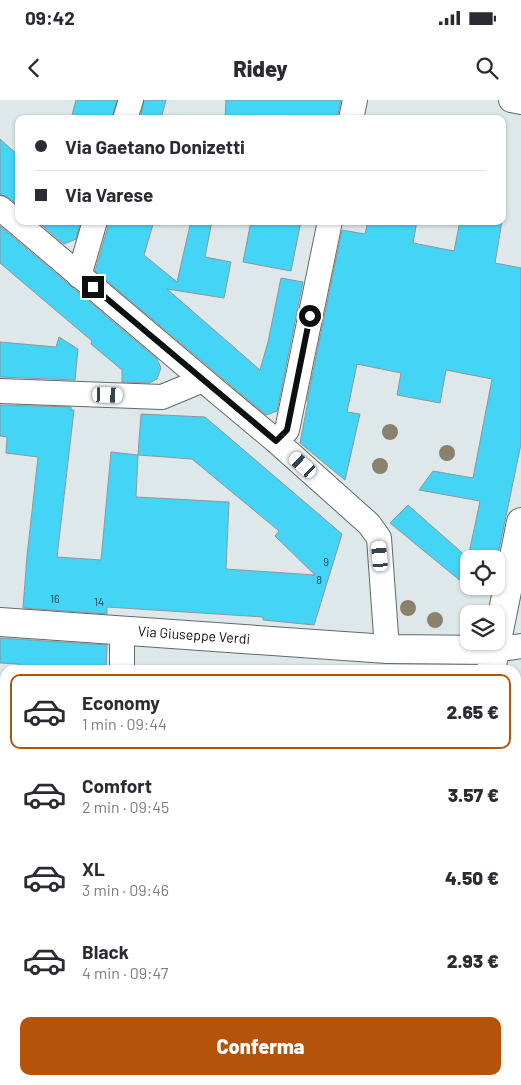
<!DOCTYPE html>
<html lang="it">
<meta charset="utf-8">
<style>
body{margin:0;font-family:Barlow,sans-serif;background:#f2f2f3;color:#2b2b33;height:100vh;display:flex;flex-direction:column;font-size:19px;white-space:nowrap}
*{box-sizing:border-box;margin:0}
p{font-size:16px;color:#7c7c81}
.icon{flex:none;width:28px;height:28px;fill:none;stroke:currentColor;stroke-width:2;stroke-linecap:round;stroke-linejoin:round}
.map{position:relative;flex:1;overflow:hidden}
.details{position:absolute;left:0px;top:565px;width:521px;height:420px;display:flex;flex-direction:column;background:#fff;border-radius:15px 15px 0 0;box-shadow:0 1px 4px #0004}
.details>*{flex:none}
.hud{position:absolute;left:15px;top:15px;width:491px;height:110px;border-radius:10px;box-shadow:0 1px 4px #0004;display:grid;align-content:center;height:110px;padding:0 20px;background:#fff}
.tools{position:absolute;left:460px;top:450px;display:grid;gap:10px}
.tools a{display:grid;place-items:center;width:45px;height:45px;border-radius:10px;background:#fff;box-shadow:0 1px 4px #0004;font-size:25px}
.end{position:absolute;width:22px;height:22px;margin:-11px;border:6px solid #0d1011;background:#fff;box-shadow:0 0 0 2px #fff}
.from{border-radius:50%}
.car{position:absolute;width:15px;height:30px;margin:-15px -8px;border-radius:6px;box-shadow:0 0 4px 1px #0007;background:linear-gradient(#fff 24%,#345 0 40%,#fff 0 76%,#345 0 86%,#fff 0)}
.hud b{display:flex;align-items:center;gap:18px;height:48px;font-size:19px}
.hud b+b{border-top:1px solid #e1e1e2}
.hud i{width:12px;height:12px;background:#2b2b33}
ul{padding:9px 0 0;list-style:none}
li{display:flex;align-items:center;gap:15px;height:75px;margin:0 10px 8px;padding:0 10px;border:2px solid transparent;border-radius:10px}
li div{flex:1}
li b{display:block;font-size:19px}
li em{font-style:normal;font-weight:800}
li.on{border-color:#b45309}
li>.icon{width:45px;height:45px;stroke-width:1.5}
.cta{display:flex;gap:10px;margin-top:auto;padding:10px 20px}
.cta a{flex:1;height:58px;border-radius:10px;background:#b45309;color:#fff;font-size:20px;font-weight:800;line-height:58px;text-align:center}
.status{display:flex;justify-content:space-between;align-items:center;height:35px;padding:0 25px;background:#fff;direction:ltr}
.status svg{height:14px;fill:currentColor}
header{display:flex;justify-content:space-between;align-items:center;height:65px;padding:0 20px;background:#fff;font-size:22px;font-weight:800}
.map>svg:first-child{display:block}
.building{fill:#44d4f6;stroke:#8f979a;fill-rule:evenodd}
.lines{fill:none;stroke-linecap:round;stroke-linejoin:round}
.minor-casing{stroke:#61696b;stroke-width:26}
.tertiary-casing{stroke:#61696b;stroke-width:30}
.minor{stroke:#fff;stroke-width:24}
.tertiary{stroke:#fff;stroke-width:28}
.tree{fill:#8a826d}
.route{stroke:#0d1011;stroke-width:6}
.labels{text-anchor:middle;stroke-width:4.5;stroke-linejoin:round;paint-order:stroke}
.number-label{font-size:11px;fill:#1b414a}
.street-label{font-size:14px;fill:#0d1011;stroke:#fff}
</style>
<div class="status"><b>09:42</b><svg viewBox="0 0 49 12"><path d="M0 12V9h3v3zM5 12V6h3v6zM10 12V3h3v9zM15 12V0h3v12zM26 1h20v11H26zM47 4h2v5h-2z"/></svg></div>
<header><svg class="icon" aria-label="back" viewBox="0 0 24 24"><path d="M15 5l-7 7 7 7"/></svg>Ridey<svg class="icon" aria-label="search" viewBox="0 0 24 24"><circle cx="10" cy="10" r="6"/><path d="M15 15l6 6"/></svg></header>
<div class="map">
<svg width="521" height="985" viewBox="0 0 521 985">
<rect width="100%" height="100%" fill="#dee8eb"/>
<path class="building" d="M76 0H117L112 19H71Z
M144 0H166L161 19H140Z
M226 0H341L337 19H300L283 15 282 19H275L255 15 254 19H225Z
M0 39 19 56V106L8 97 0 95Z
M37 121H81L76 139 64 144Z
M108 121H154L144 155 177 182 191 121H212L205 157 231 162 224 198 167 189 260 270 268 242 281 178 303 182 277 311 266 315 95 171 109 123Z
M251 121H301L291 171 243 162Z
M368 121H417L413 143 454 151 460 121H502L495 163 521 168V344L496 464V459H469V486H490L474 492 390 423 408 405 468 458 480 401 419 390 433 371 473 378 492 279 446 270 440 303 397 295 401 273 357 264 347 312 360 314 345 380 300 343 308 301H307L342 130 365 134Z
M0 126 157 259 161 268 157 279 149 283 122 282V270L91 244 92 241 0 163Z
M59 237 78 249 75 280 0 277V242L56 247Z
M0 305 71 307V310H74L57 457 101 460 111 352 138 355 141 314 205 317 342 434 314 525 263 520V517L107 507V514L23 508 27 456 38 357 6 353 7 337 0 336ZM138 355 192 359 279 431 275 436 315 475 226 469 229 402 136 397Z
M0 538 107 545 106 570H19V564L0 563Z"/>
<g class="lines">
<defs>
<path id="minor" d="M511 0 521 2
M125 19 131 0
M351 19 355 0
M0 108 203 280 276 341 369 424 379 438 387 549
M79 176 95 121
M0 291 162 297 203 280
M276 341 287 330 330 121
M495 550 521 546
M122 570V530
M516 670 521 669
M0 978H5
M332 980 338 985
M392 980H496
M516 980H521"/>
<path id="tertiary" d="M0 522 387 549 495 550
M491 570 521 422
M399 985 400 980"/>
</defs>
<use href="#minor" class="minor-casing"/>
<use href="#tertiary" class="tertiary-casing"/>
<use href="#minor" class="minor"/>
<use href="#tertiary" class="tertiary"/>
</g>
<g class="tree">
<circle cx="390" cy="332" r="8"/>
<circle cx="447" cy="353" r="8"/>
<circle cx="380" cy="366" r="8"/>
<circle cx="408" cy="508" r="8"/>
<circle cx="435" cy="520" r="8"/>
</g>
<g class="lines">
<path class="route" d="M93 187 276 341 287 330 310 216"/>
</g>
<g class="labels">
<g class="number-label">
<text x="326" y="466">9</text>
<text x="319" y="484">8</text>
<text x="55" y="503">16</text>
<text x="99" y="506">14</text>
</g>
<g class="street-label">
<text transform="translate(194 535) rotate(4)" y="5">Via Giuseppe Verdi</text>
</g>
</g>
</svg>
<div class="tools">
<a><svg class="icon" aria-label="locate" viewBox="0 0 24 24"><circle cx="12" cy="12" r="6"/><path d="M12 2v4M12 18v4M2 12h4M18 12h4"/></svg></a>
<a><svg class="icon" aria-label="layers" viewBox="0 0 24 24"><path d="M12 4l9 5-9 5-9-5zM3 14l9 5 9-5"/></svg></a>
</div>
<i class="end from" style="left:310px;top:216px"></i>
<i class="end" style="left:93px;top:187px"></i>
<i class="car" style="left:108px;top:295px;rotate:92deg"></i>
<i class="car" style="left:303px;top:365px;rotate:312deg"></i>
<i class="car" style="left:380px;top:456px;rotate:355deg"></i>
<div class="hud">
<b><i class="from"></i>Via Gaetano Donizetti</b>
<b><i></i>Via Varese</b>
</div>
<section class="details">
<ul>
<li class="on"><svg class="icon" aria-label="car" viewBox="0 0 24 24"><path d="M5 17H2v-5l4-1 3-4h7l3 4 3 1v5h-3M9 17h6M6 11h13"/><circle cx="7" cy="17" r="2"/><circle cx="17" cy="17" r="2"/></svg><div><b>Economy</b><p>1 min · 09:44</p></div><em>2.65 €</em></li>
<li><svg class="icon" aria-label="car" viewBox="0 0 24 24"><path d="M5 17H2v-5l4-1 3-4h7l3 4 3 1v5h-3M9 17h6M6 11h13"/><circle cx="7" cy="17" r="2"/><circle cx="17" cy="17" r="2"/></svg><div><b>Comfort</b><p>2 min · 09:45</p></div><em>3.57 €</em></li>
<li><svg class="icon" aria-label="car" viewBox="0 0 24 24"><path d="M5 17H2v-5l4-1 3-4h7l3 4 3 1v5h-3M9 17h6M6 11h13"/><circle cx="7" cy="17" r="2"/><circle cx="17" cy="17" r="2"/></svg><div><b>XL</b><p>3 min · 09:46</p></div><em>4.50 €</em></li>
<li><svg class="icon" aria-label="car" viewBox="0 0 24 24"><path d="M5 17H2v-5l4-1 3-4h7l3 4 3 1v5h-3M9 17h6M6 11h13"/><circle cx="7" cy="17" r="2"/><circle cx="17" cy="17" r="2"/></svg><div><b>Black</b><p>4 min · 09:47</p></div><em>2.93 €</em></li>
</ul>
<div class="cta"><a>Conferma</a></div>
</section>
</div>
